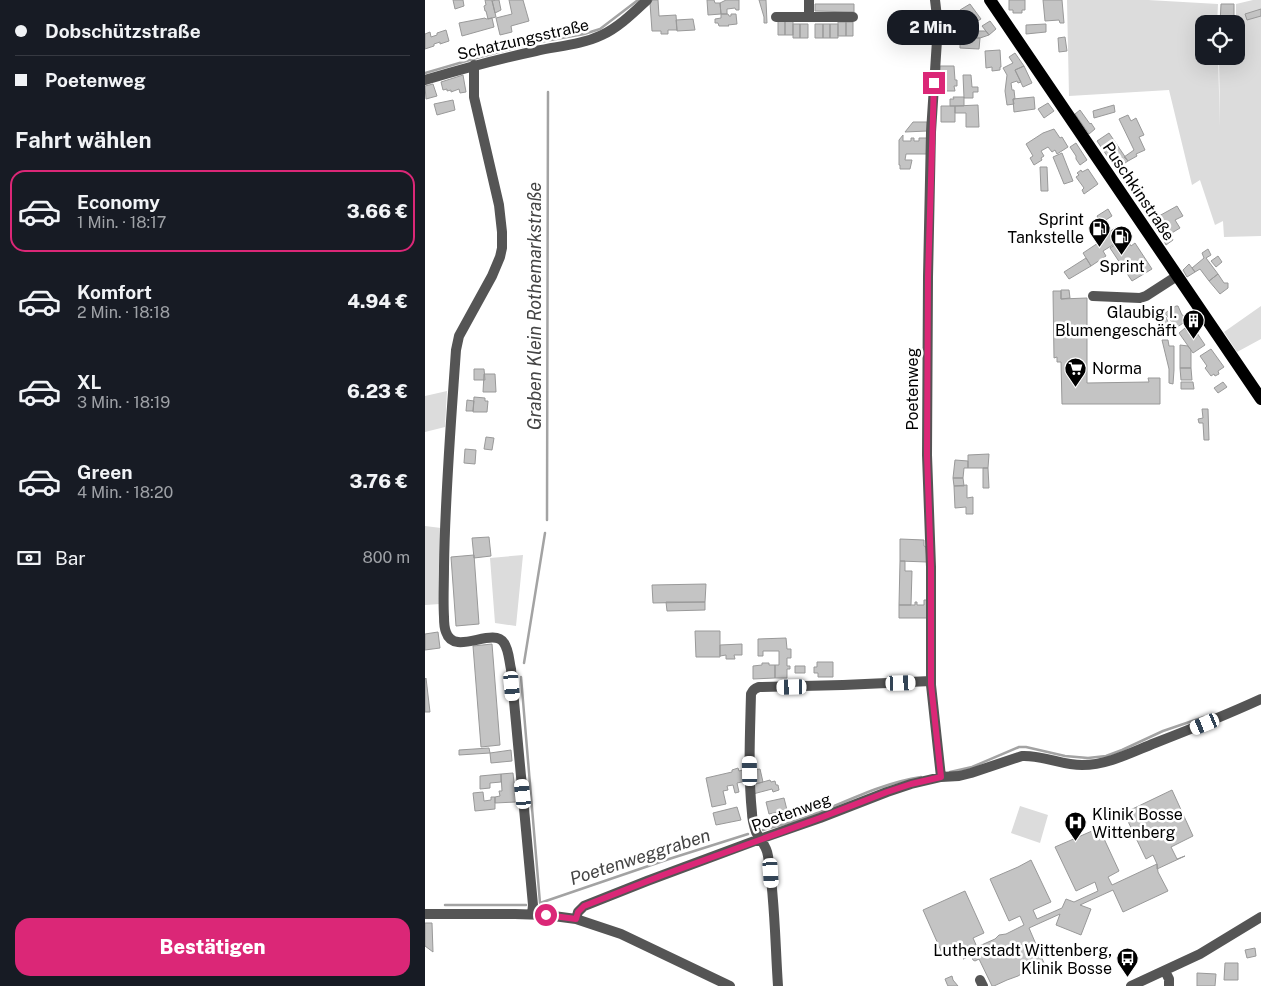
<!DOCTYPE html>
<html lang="de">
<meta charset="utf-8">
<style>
body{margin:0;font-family:"Public Sans",sans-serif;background:#20242c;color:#f1f3f6;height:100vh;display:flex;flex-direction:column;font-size:19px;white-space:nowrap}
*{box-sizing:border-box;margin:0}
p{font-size:16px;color:#9ea1a6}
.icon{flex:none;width:28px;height:28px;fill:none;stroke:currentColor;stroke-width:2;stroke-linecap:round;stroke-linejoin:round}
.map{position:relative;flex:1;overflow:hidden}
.side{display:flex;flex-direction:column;background:#171b24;width:425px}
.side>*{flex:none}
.guide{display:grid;align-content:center;height:110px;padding:0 15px;background:#171b24}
.tools{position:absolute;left:770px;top:15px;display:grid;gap:10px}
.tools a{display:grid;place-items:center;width:50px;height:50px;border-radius:10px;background:#171b24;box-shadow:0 5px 20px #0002;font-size:25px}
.end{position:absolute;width:22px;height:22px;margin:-11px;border:6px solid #db2777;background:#fff;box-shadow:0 0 0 2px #fff}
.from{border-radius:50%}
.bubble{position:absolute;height:35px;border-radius:15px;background:#171b24;box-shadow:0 5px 20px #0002;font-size:16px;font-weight:800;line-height:35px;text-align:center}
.car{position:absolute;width:15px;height:30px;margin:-15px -8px;border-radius:6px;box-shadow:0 0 4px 1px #0007;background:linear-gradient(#fff 24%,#345 0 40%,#fff 0 76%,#345 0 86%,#fff 0)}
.guide b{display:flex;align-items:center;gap:18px;height:48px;font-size:19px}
.guide b+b{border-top:1px solid #363941}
.guide i{width:12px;height:12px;background:#f1f3f6}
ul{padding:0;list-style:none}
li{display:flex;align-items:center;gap:15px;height:82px;margin:0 10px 8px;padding:0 5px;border:2px solid transparent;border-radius:15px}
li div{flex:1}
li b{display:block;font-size:19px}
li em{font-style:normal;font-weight:800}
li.active{border-color:#db2777}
li>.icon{width:45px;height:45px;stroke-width:1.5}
h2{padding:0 15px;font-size:22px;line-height:60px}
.pay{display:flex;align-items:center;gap:12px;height:55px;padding:0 15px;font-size:19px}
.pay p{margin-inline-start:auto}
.primary-button{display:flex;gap:10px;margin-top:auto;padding:10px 15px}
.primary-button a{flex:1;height:58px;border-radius:15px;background:#db2777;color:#fff;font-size:20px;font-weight:800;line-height:58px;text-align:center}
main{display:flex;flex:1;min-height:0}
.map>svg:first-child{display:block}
.green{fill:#dcdcdc}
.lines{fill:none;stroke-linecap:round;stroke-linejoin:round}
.stream{stroke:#a3a3a3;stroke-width:2.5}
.building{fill:#c4c4c4;stroke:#999}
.minor{stroke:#555;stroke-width:10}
.major{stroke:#000;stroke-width:12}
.route{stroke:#db2777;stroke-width:6}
.labels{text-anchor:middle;stroke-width:5;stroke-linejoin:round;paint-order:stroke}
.street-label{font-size:16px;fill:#000;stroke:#fff}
.poi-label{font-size:16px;fill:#000;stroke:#fff;text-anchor:end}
.water-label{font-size:18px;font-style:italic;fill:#444;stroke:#fff}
</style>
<main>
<section class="side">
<div class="guide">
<b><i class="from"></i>Dobschützstraße</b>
<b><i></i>Poetenweg</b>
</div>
<h2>Fahrt wählen</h2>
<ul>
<li class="active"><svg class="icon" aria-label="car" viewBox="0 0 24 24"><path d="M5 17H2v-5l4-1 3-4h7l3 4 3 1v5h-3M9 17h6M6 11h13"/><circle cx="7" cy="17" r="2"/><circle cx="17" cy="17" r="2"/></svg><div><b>Economy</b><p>1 Min. · 18:17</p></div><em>3.66 €</em></li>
<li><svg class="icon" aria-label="car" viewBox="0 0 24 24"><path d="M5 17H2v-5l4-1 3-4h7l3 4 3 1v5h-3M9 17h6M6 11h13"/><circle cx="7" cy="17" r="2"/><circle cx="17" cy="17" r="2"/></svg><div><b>Komfort</b><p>2 Min. · 18:18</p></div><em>4.94 €</em></li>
<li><svg class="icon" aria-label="car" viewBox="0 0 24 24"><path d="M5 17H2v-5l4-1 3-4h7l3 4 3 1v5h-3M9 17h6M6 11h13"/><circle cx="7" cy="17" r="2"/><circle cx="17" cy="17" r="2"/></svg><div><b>XL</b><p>3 Min. · 18:19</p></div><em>6.23 €</em></li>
<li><svg class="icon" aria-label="car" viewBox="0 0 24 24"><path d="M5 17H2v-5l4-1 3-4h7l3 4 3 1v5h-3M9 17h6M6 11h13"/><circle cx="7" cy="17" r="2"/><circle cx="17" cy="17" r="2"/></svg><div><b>Green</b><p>4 Min. · 18:20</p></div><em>3.76 €</em></li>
</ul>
<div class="pay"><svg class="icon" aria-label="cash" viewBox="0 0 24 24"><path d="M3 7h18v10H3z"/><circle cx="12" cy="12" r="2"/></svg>Bar<p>800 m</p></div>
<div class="primary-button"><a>Bestätigen</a></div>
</section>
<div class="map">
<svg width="836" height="986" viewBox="0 0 836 986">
<rect width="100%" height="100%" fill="#fff"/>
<path class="green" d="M642 0H723L793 4 792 24H779V56H793L795 127 794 56H811V4L828 0H836V236L799 237 798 221 790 225 775 180 767 185 744 90 644 96Z
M836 306V339L812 352 799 332Z
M22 391 20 427 0 432V396Z
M0 526 16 528 15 604 0 605Z
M98 555 91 626 70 623 65 558Z
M595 806 623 815 615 843 586 833Z"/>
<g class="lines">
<path class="stream" d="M0 73 55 57 109 43 159 34 175 29 213 0
M122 520 123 92
M99 663 120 533
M96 677 115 903 244 859 323 834
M525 772 547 767 594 747H601L640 756 663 758 681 756 697 750 738 731 779 717
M338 830C352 826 368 822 382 817 419 803 456 783 496 777
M20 905H101"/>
</g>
<path class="building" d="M28 0H38L39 6 30 9Z
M60 0H67L71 17 63 19 61 11H60L59 6 61 5Z
M71 0H74L76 10 70 13 67 1Z
M84 0H98L104 21 86 26 87 32 75 35 71 18 87 14Z
M228 0H233L234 16 251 15 252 30H243V34H236V31H227L225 3Z
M282 0H289L290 3H295L296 14 283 15Z
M301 0H314V10H311L310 8 302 9V14H296L295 3Z
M334 0H341L342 23H339V17Z
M584 0H600V10H597V13H588V10H584Z
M618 0H637L639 23H635L634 20 620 21Z
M390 4H429V12L390 11Z
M545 4 556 19 544 26 543 24 540 26 537 21 541 19 535 10Z
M796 4H809V24H795Z
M836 9V16L822 20 820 14Z
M296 14H303L304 16H306V14H311L312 24 303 25 304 26H294L293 23H290V19L296 18Z
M60 18 61 19 67 18 69 27 37 36 34 23Z
M268 19 270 30 252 31 251 20Z
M353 21H360V35H353Z
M360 21H368V35H360Z
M565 21 571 29 564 35 557 26Z
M413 22H421V36H413Z
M421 22H428V36H421Z
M368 24H375V38H368Z
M375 24H383V38H375Z
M390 24H398V38H390Z
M398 24H405V38H398Z
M405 24H413V38H405Z
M621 24V32L601 34V25Z
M21 30 24 41 15 44V42L9 44V46L0 49V34L5 32 6 37 12 35V33Z
M547 31H561L564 35 555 38H546Z
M640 37 642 51 634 52 633 38Z
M539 38H555L554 49 535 48V42H539Z
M575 50 576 67H575V70L567 71V67L561 68 560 51Z
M590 53 599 66 590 70 596 82 593 83 592 81 586 83 587 90H589L590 99H588L589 104 582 105 580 91 582 75 578 68 588 63 584 57Z
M515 66H529L530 80H532V86H529L530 91H516Z
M599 66 607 83 598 87 590 70Z
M38 75 41 92 35 93 34 89 26 92V90L22 91V89L18 90 16 82Z
M538 75H546L547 87H553V92H548V98H539Z
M8 84 12 96 1 99 0 86Z
M528 97H539V106H525V99H529Z
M609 97 610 109 589 112 588 99Z
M28 100 30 110 12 115 9 104Z
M623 103 629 111 619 118 613 109Z
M553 105 554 127H541V113H530V106Z
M689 105 690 112 669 118 668 111Z
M516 106H530V122H516Z
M655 110 665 124 666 123 670 129 664 134 650 114Z
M703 115 706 121 711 118 719 135 714 137 720 150 711 154 712 156 703 161 699 157 709 150 694 119Z
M488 122H502V131L480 132Z
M629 129 635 138 637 137 643 147 632 154 630 150 627 152 623 147 616 151 619 156 616 158 617 160 609 165 605 158 608 156 601 144 618 133Z
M684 133 703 161 691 169 672 141Z
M478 135V141H486V138H489V141H494V138H502V154H481L480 160H487L485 169H475V165H474V140Z
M651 143 662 160 655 165 651 159V156L645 147Z
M637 153 648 181 639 184 628 157Z
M615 167H622L623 191H616Z
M663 169 673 184 659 194 657 190 659 188 651 177 654 175 652 173 656 170 657 172Z
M752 206 758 216 750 220 755 228 745 234 734 216Z
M683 209 687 216 676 223 672 216Z
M692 227 699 238 678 251 681 256 666 266 658 253 673 243 671 240Z
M743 231 748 240 741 245 736 235Z
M701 238 706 246 710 243 727 269 707 281 685 248Z
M783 249 786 255 781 258 793 274 784 281 775 269 770 272 767 268 779 258 777 253Z
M793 256 797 262 791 267 786 261Z
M661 258 666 266 644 279 639 272Z
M764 264 770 272 762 277 758 270Z
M793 274 799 283H803V288L795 294 784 281Z
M636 290H644L645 298 636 299Z
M628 291H636V299L662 298V383L724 382 723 378H735V404H637L636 362H632V357L629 358Z
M751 306H753L757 315 760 316 762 319 761 321 751 328 740 313Z
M741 317 744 325 733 328 731 321Z
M768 327 780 345 768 353 754 333 760 328 762 331Z
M737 340H743L744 346H749V370L748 384 744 383V369Z
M755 345 763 346 766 350V368H755Z
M786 349 799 367 793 371 794 374 790 376 789 374 786 376 780 368 782 366 775 356Z
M755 368H766L767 380H756Z
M49 369H59L60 380H49Z
M59 374H70L71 392H58Z
M756 382H768L769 389H756Z
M798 382 802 387 793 393 789 388Z
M49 397 60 398V401H63L62 412H48Z
M42 400 49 401 48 411H41Z
M777 409H783L784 440H779L778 423H774L773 419 778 418Z
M61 437 69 438 67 450 59 449Z
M40 449 51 450 50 464 39 463Z
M564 454 563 468H543V455Z
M530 460 543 461V468H539L538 478H528Z
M558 468H563L564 488H558Z
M528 478H538L539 486H529Z
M542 485V498L548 497V514H541V507L530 508 529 486Z
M64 537 66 556 49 558 47 538Z
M475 539 499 540V546L501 547 502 562 475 561Z
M49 555 54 624 31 626 26 557Z
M475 561H480V571H487L486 605H474Z
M281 584 280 602 228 603 227 585Z
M499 600H503V618H474V605H490V602H492V605H499Z
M241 602H280V610L242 611Z
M270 631H295V657H271Z
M13 632 15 648 0 650V634Z
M361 638 362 649H366V658H362V666H365V669H362V678H350V665H354V651H338V656H333V639Z
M67 644 75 745 56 747 48 646Z
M317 644V655H309L310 659H301V655L295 656V645Z
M392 662H408V677H393V673H389V667H392Z
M337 663H344V665H350V678L328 679V666L337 665Z
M370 666H380V673H370Z
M1 678 5 712H0V679Z
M64 748 65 753 34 755V750Z
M86 750 87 761 66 763 65 753Z
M313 768 314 771 318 770 321 781 312 783 314 792 310 793 308 785 302 786 303 790 298 791 301 804 287 807 281 778 307 772V770Z
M335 769 338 782 331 784 328 770Z
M88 773 91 802 70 803V797L75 796 74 791H77L76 774Z
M76 774V782L65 783V788L55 789V776Z
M345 780 346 782 350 781 351 785H353L354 790 348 792 347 789 328 794 327 785Z
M747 790 768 836 746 847 752 859 760 856 732 869V864L728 855 721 859 699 813Z
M58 792 59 801 66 800V797H70V809L50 811 48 793Z
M359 798 362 810 344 814 341 802Z
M312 807 316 820 291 825 288 813Z
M674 828 694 871 683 877 687 885 732 864 733 872 743 891 698 912 688 890 655 905 666 909 656 935 631 925 635 914 604 928 619 963 604 969 593 976 582 980 569 986H567L554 959 550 961 548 960 546 955 538 959 546 955 544 952 540 954 535 944 517 953 498 910 540 891 559 933 548 938 552 947 570 939 574 935 581 934 599 925 595 916 584 921 565 879 593 867 606 860 626 902 608 910 612 919 637 908 641 899 649 902 673 891 670 882 651 891 630 847Z
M0 923H7L8 952 0 946Z
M830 948 831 956 822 958 820 950Z
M800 963H813V980H799Z
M772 973 791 974 790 986H772Z
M527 976 528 980 533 986H523L522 984 520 979Z"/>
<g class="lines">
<path class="minor" d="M384 0V17H428
M510 0 513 25 506 132 503 277 502 455 506 567V685L516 777 534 776 546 773 597 756C618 755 637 765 657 765 683 765 707 752 730 743 766 729 801 715 836 699
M351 17H384
M49 65V97L74 205 77 232V248L75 257 67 276 34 336 31 350C26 422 20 495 19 567 19 584 18 600 19 617 19 622 19 627 21 632 29 657 68 626 79 643 84 650 84 661 86 669L108 905 107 914
M0 80C37 69 73 59 111 51 133 46 156 45 177 35 194 27 208 13 222 0
M668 296 715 298 721 296 752 276
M0 914H90L121 915 151 919 196 934 305 986
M151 919 153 912 159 906 222 881 335 839 395 818 462 792 486 784 516 777
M740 971 744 979V986
M555 980 558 986
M353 986C350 943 350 898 343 856 342 846 335 840 331 832 329 826 327 820 327 813 323 774 325 734 326 694 328 690 329 689 334 687L418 685 506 681
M706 986 775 954 836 917"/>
<path class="major" d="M565 0 836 399"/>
</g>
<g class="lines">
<path class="route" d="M121 915 151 919 153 912 159 906 238 875 395 818 462 792 486 784 516 777 506 684V567L502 455 503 277 509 83"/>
</g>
<defs>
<symbol id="fuel-pin" viewBox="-11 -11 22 30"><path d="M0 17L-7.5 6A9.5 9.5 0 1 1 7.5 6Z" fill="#000" stroke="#fff"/><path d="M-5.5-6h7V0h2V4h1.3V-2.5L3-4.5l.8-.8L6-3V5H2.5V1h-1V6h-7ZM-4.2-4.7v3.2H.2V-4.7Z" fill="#fff"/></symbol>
<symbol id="building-pin" viewBox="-11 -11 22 30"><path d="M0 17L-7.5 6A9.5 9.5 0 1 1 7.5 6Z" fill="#000" stroke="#fff"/><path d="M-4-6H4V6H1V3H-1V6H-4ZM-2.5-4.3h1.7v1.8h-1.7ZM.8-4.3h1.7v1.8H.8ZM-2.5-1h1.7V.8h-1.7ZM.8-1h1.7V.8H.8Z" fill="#fff"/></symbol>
<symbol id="supermarket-pin" viewBox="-11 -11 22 30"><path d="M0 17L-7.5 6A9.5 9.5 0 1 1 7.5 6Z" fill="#000" stroke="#fff"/><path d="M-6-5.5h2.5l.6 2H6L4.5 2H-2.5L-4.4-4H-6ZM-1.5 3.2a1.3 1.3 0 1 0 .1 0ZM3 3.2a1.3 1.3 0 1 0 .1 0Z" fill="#fff"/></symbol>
<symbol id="hospital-pin" viewBox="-11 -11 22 30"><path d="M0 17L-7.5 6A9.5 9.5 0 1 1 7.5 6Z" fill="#000" stroke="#fff"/><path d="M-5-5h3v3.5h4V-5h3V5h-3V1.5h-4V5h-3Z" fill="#fff"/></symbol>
<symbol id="bus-pin" viewBox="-11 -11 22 30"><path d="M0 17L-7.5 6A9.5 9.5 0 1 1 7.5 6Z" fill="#000" stroke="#fff"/><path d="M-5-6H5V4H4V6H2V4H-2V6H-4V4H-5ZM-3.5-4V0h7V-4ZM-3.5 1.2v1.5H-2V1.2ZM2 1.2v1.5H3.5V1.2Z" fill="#fff"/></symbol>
</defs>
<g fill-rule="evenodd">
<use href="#fuel-pin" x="662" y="216" width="25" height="34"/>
<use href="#fuel-pin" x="684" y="224" width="25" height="34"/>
<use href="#building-pin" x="756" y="308" width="25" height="34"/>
<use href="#supermarket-pin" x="638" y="356" width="25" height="34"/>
<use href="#hospital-pin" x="638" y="810" width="25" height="34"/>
<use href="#bus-pin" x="690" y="946" width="25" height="34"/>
</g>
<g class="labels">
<g class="street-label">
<text transform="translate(98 39) rotate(-13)" y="6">Schatzungsstraße</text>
<text transform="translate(714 191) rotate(56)" y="6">Puschkinstraße</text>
<text transform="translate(487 389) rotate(-90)" y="6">Poetenweg</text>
<text transform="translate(366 812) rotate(-20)" y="6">Poetenweg</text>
</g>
<g class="poi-label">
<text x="659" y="225">Sprint<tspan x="659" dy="18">Tankstelle</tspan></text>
<text x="697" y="272" text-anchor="middle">Sprint</text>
<text x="752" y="318">Glaubig I.<tspan x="752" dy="18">Blumengeschäft</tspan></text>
<text x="667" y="374" text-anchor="start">Norma</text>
<text x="667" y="820" text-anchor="start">Klinik Bosse<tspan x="667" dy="18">Wittenberg</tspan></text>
<text x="687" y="956">Lutherstadt Wittenberg,<tspan x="687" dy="18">Klinik Bosse</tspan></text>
</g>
<g class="water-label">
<text transform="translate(110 306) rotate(-90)" y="6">Graben Klein Rothemarkstraße</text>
<text transform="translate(215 857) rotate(-18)" y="6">Poetenweggraben</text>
</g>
</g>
</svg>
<div class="tools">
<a><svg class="icon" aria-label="locate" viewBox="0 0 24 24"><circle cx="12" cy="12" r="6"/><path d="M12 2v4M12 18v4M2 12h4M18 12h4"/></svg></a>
</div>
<i class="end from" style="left:121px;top:915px"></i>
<i class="end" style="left:509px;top:83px"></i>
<div class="bubble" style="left:462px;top:10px;width:92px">2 Min.</div>
<i class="car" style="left:476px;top:683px;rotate:88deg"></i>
<i class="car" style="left:87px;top:686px;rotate:175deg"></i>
<i class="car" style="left:367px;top:687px;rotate:269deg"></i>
<i class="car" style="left:780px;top:724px;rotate:248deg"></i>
<i class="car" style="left:325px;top:771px;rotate:359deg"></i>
<i class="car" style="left:98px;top:794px;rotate:354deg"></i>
<i class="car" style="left:346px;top:873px;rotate:176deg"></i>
</div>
</main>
